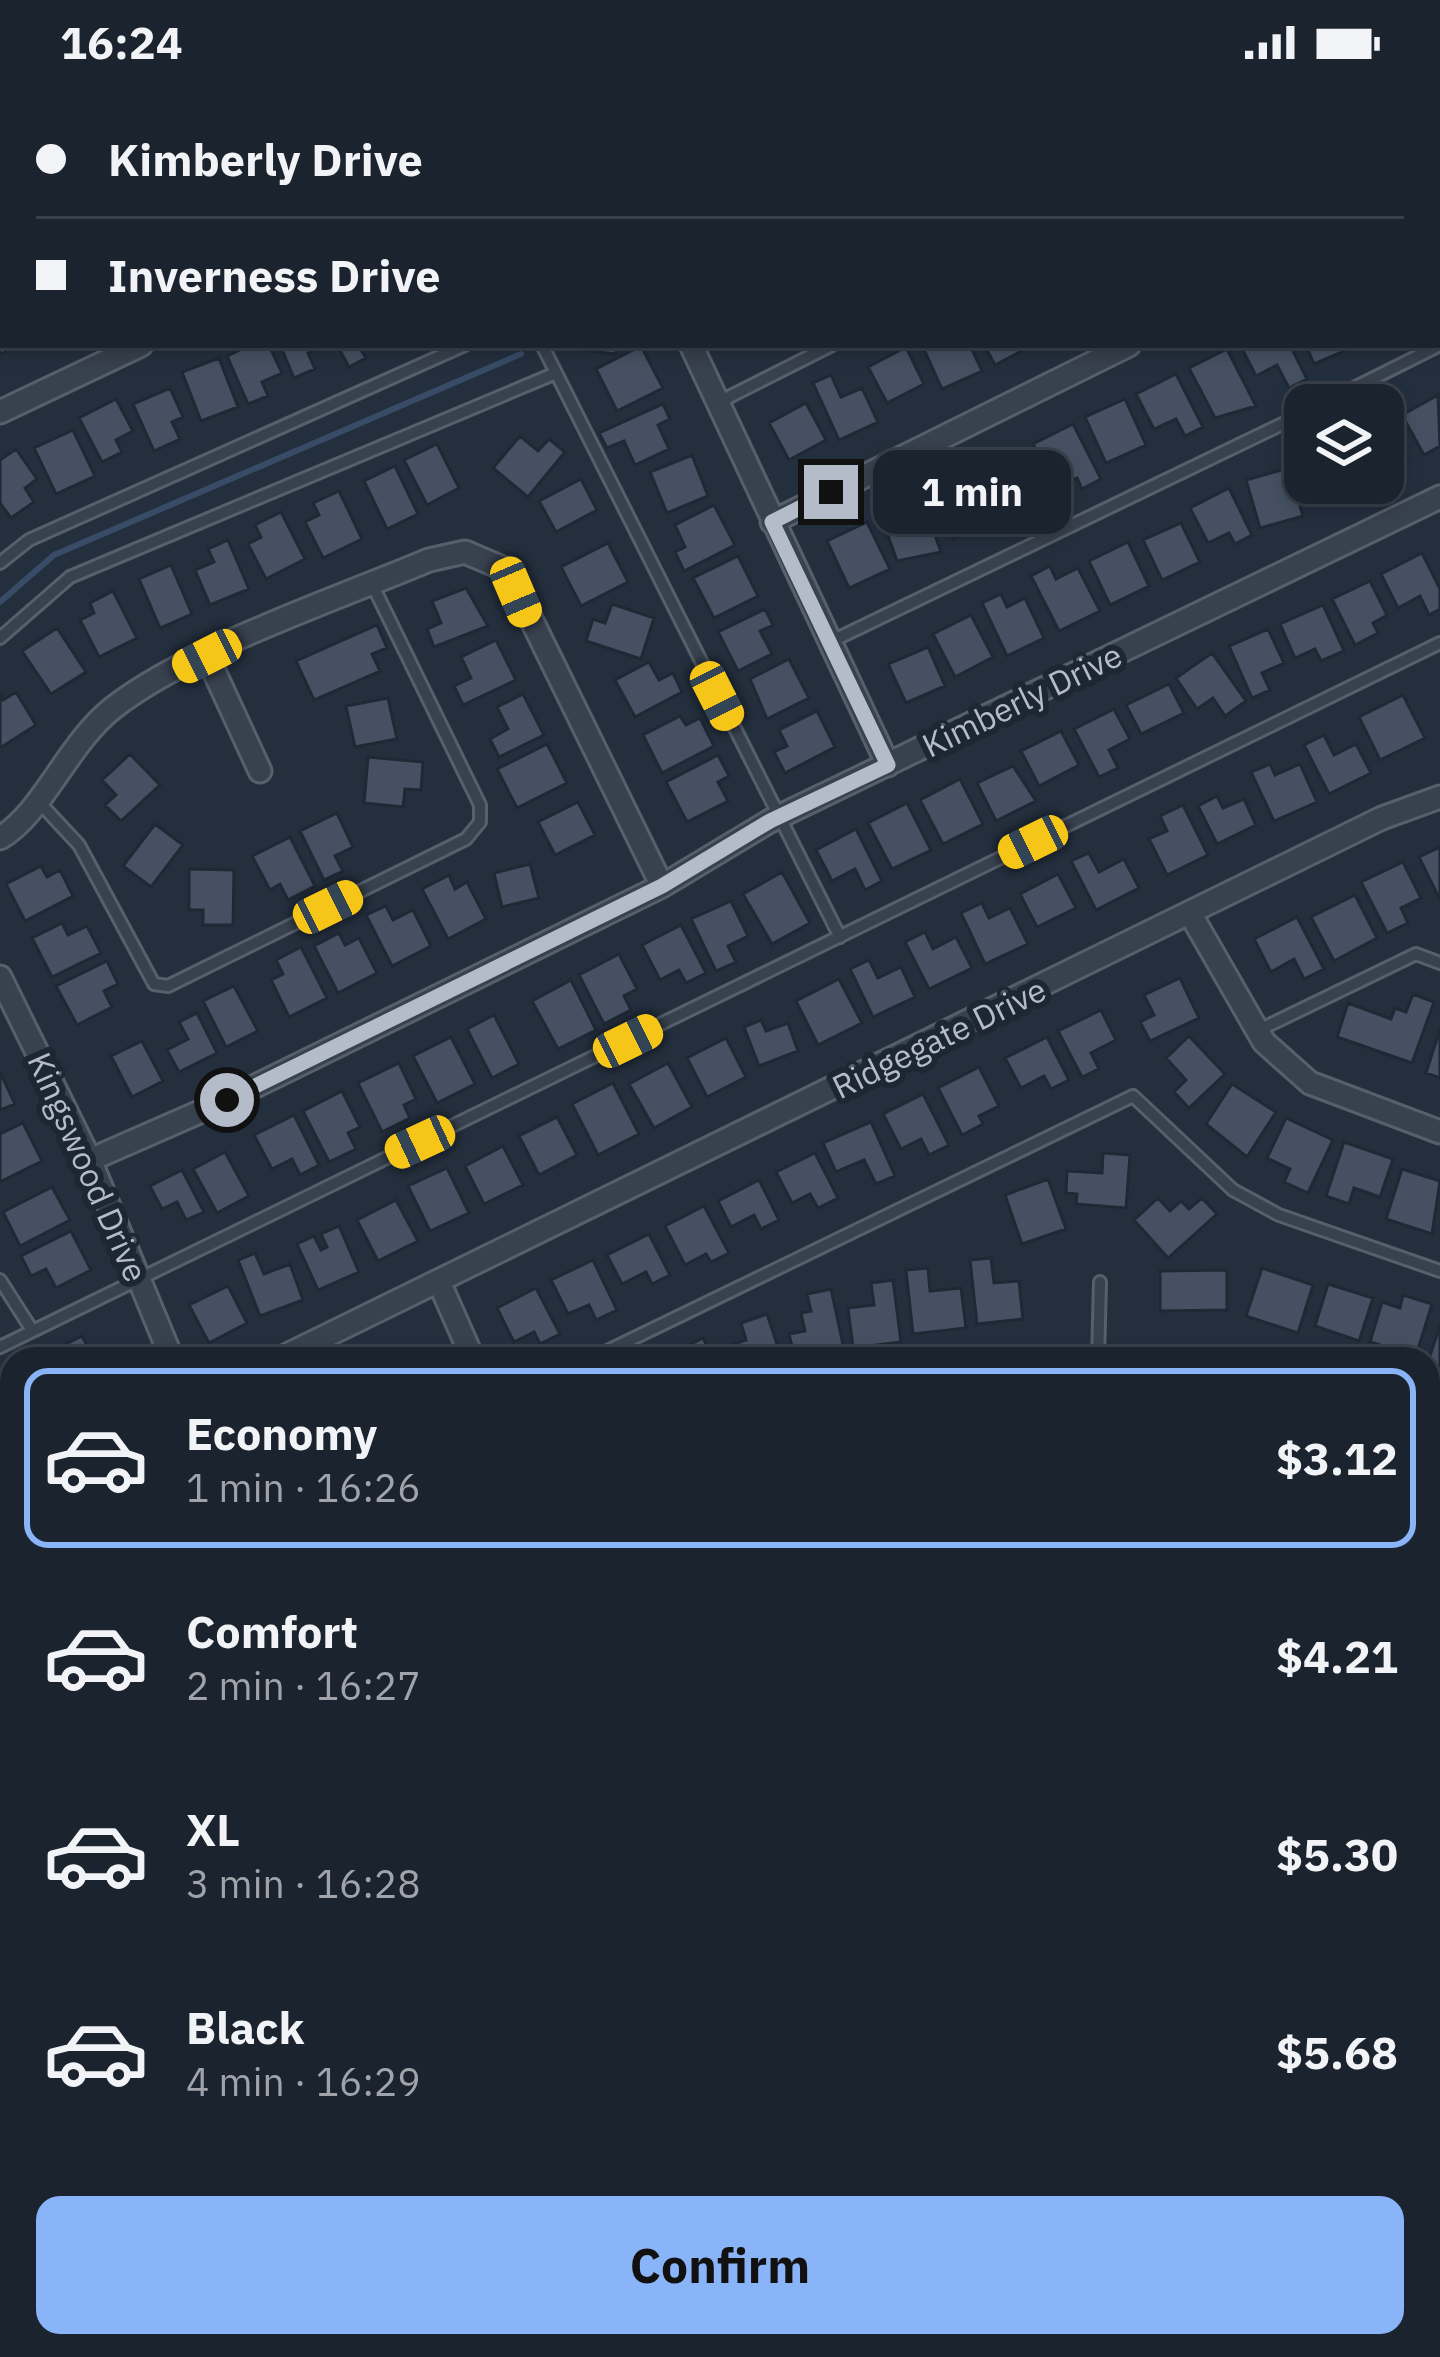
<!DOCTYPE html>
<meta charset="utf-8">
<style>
body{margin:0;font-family:"IBM Plex Sans",sans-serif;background:#282f3a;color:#f1f3f6;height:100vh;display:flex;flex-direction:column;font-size:45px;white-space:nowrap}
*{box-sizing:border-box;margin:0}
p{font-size:39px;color:#a0a4aa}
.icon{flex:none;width:66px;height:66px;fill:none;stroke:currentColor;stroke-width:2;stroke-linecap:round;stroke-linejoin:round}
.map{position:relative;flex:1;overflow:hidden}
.panel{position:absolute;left:0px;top:1263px;width:1440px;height:1011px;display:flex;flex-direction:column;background:#1b232e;border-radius:36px 36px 0 0;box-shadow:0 6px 18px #0003,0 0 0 3px #39404a}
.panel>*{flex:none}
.guide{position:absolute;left:0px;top:0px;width:1440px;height:264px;box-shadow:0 6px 18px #0003,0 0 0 3px #39404a;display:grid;align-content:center;height:264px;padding:0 36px;background:#1b232e}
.fabs{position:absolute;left:1284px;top:300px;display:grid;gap:24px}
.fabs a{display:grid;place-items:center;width:120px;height:120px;border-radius:24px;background:#1b232e;box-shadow:0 6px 18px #0003,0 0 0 3px #39404a;font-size:60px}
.end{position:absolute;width:54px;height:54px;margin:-27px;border:15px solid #b4bcc9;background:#111;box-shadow:0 0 0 6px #111}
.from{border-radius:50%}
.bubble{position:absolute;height:84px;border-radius:24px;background:#1b232e;box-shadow:0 6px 18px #0003,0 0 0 3px #39404a;font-size:39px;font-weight:700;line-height:84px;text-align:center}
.car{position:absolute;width:36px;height:72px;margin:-36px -18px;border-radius:15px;box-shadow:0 0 9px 3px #0007;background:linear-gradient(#f5c518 24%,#345 0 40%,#f5c518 0 76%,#345 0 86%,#f5c518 0)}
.guide b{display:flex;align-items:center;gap:42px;height:114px;font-size:45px}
.guide b+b{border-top:3px solid #39404a}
.guide i{width:30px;height:30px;background:#f1f3f6}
ul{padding:21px 0 0;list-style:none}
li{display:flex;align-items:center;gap:36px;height:180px;margin:0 24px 18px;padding:0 12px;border:6px solid transparent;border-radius:24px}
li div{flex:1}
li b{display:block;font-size:45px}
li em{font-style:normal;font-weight:700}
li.on{border-color:#8ab4f8}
li>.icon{width:108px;height:108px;stroke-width:1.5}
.primary-button{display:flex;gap:24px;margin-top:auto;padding:24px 36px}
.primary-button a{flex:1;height:138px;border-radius:24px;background:#8ab4f8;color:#111;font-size:48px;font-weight:700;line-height:138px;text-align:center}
.status{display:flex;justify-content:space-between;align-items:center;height:84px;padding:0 60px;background:#1b232e;direction:ltr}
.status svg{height:33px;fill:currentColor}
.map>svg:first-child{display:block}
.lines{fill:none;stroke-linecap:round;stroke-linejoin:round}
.stream{stroke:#394c67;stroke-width:6}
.building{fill:#455162;stroke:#1f2835;stroke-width:3}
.service-casing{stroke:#565f6c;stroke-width:16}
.minor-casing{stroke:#565f6c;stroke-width:27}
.tertiary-casing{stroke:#565f6c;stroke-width:33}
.service{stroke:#38414e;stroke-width:10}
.minor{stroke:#38414e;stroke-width:21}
.tertiary{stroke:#38414e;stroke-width:27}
.route{stroke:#b4bcc9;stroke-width:15}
.labels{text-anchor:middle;stroke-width:12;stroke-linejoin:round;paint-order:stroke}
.street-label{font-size:33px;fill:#b4bcc9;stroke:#1d2633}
</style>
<div class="status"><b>16:24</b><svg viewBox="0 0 49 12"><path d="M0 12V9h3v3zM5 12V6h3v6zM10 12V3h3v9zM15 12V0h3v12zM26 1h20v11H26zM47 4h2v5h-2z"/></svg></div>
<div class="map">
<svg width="1440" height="2273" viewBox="0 0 1440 2273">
<rect width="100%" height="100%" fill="#242f3e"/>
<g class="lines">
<path class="stream" d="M0 518 54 471 521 270"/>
</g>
<path class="building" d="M3 208V261H19L0 271Z
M251 261H269L282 289 262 298 268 312 248 320 227 272Z
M280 261H327L308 269 315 285 294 294Z
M337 261H358L366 274 349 283Z
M578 261H617L616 270 578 266Z
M922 261H970L982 287 942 305Z
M984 261H1033L995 281Z
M1240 261H1290L1307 295 1289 304 1277 281 1256 292Z
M1306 261H1353L1354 263 1314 280Z
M641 262 663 304 617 327 596 285Z
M906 263 924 300 887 319 868 283Z
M1227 265 1256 322 1215 334 1189 284Z
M219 274 238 323 201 337 182 288Z
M1176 290 1203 343 1185 352 1176 335 1154 345 1136 310Z
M831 291 841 313 862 304 878 338 839 356 813 299Z
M170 304 183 333 172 338 180 355 154 367 133 320Z
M1438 311 1440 362 1424 371 1402 331Z
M116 315 133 347 116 356 122 368 102 378 79 334Z
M1125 315 1146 361 1106 379 1085 333Z
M806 319 826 356 789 376 769 339Z
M663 320 670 335 658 341 669 365 635 381 624 357 607 364 599 349Z
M1073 340 1101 395 1082 405 1077 394 1067 399 1061 386 1050 392 1033 360Z
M1390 344 1407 374 1383 387V347Z
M73 346 95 392 56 410 34 364Z
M520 352 538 367 549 355 565 368 528 413 493 384Z
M437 360 459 404 427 421 404 376Z
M1305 363V398L1291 369Z
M16 365 37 395 25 404 34 418 11 434 0 419V376Z
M692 371 708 412 667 429 650 388Z
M999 379 1006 391 1027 379 1045 413 1007 433 983 387Z
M395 382 418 430 387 445 364 397Z
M1289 384 1303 432 1260 444 1246 396Z
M969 392 992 436 953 455 931 411Z
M581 395 597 426 556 448 539 417Z
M1306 399H1355L1358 404 1317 423Z
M1229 404 1252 451 1235 460 1229 449 1208 459 1190 424Z
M339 407 362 455 323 474 305 438 319 431 313 419Z
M922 415 941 468 897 477 880 429Z
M714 421 735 461 684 487 675 468 685 463 675 441Z
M281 428 305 475 266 495 248 460 261 453 255 441Z
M867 438 890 485 849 504 827 457Z
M1181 439 1200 478 1162 496 1143 456Z
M228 456 249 505 210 521 195 486 214 478 208 465Z
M1128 458 1149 502 1110 521 1089 477Z
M608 459 628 498 581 522 561 483Z
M1422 469 1440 505V525L1429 531 1420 512 1398 524 1381 490Z
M738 472 758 512 714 534 693 494Z
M171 481 192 530 160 544 139 495Z
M1050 482 1056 495 1078 484 1100 527 1059 547 1031 492Z
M1370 497 1387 531 1373 539 1378 549 1355 561 1332 515Z
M466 504 488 542 434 563 427 545 441 539 432 517Z
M113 507 137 554 99 573 80 536 94 529 90 519Z
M1001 510 1007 523 1025 514 1044 554 1007 572 982 519Z
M612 520 654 534 641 575 586 557 593 535 605 539Z
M1323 521 1344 567 1321 577 1315 565 1295 574 1280 540Z
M765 525 773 541 760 547 772 570 738 587 718 548Z
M971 531 993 573 955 593 933 550Z
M377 541 387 564 372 570 380 587 314 616 296 577Z
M57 544 86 588 51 610 22 567Z
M1268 545 1284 579 1262 589 1270 606 1252 614 1229 562Z
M496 556 516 596 463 621 454 602 471 594 461 573Z
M928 563 945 602 906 619 888 580Z
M1212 569 1246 617 1225 632 1213 614 1197 625 1176 594Z
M789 575 809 614 767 635 750 595Z
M649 578 659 596 673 589 682 608 635 633 615 596Z
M1169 600 1184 629 1141 650 1126 621Z
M16 608 36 641 0 664V610L3 616Z
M523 610 544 651 499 673 490 655 508 645 497 623Z
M1403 611 1425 654 1380 676 1359 633Z
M388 614 397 655 355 663 346 622Z
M1114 625 1130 655 1109 666 1118 684 1099 693 1074 645Z
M817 627 835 663 785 689 774 668 787 662 779 646Z
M680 632 686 641 700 634 714 662 662 689 643 651Z
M1061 647 1079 681 1039 702 1021 667Z
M1324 651 1334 671 1356 660 1371 689 1329 710 1304 661Z
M547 660 567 699 517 724 497 685Z
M130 670 160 701 121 737 105 721 116 711 102 696Z
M718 671 729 692 718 698 728 717 687 738 666 698Z
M368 673 423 678 421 706 405 705 403 723 364 719Z
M1270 680 1275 691 1300 680 1317 718 1274 737 1251 688Z
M1013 682 1036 717 996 737 977 699Z
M960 695 983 740 943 760 920 716Z
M1217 712 1223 724 1244 715 1256 741 1217 760 1198 722Z
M578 718 595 751 555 771 538 738Z
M907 719 931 766 892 785 868 739Z
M1183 721 1208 771 1167 791 1149 755 1167 747 1160 732Z
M337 729 353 763 335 772 343 787 324 796 300 747Z
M155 740 183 761 151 803 123 782Z
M856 745 882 797 865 806 855 785 832 797 816 766Z
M290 753 315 802 288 816 280 800 270 806 252 772Z
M1440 763V816L1419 773Z
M1089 769 1099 788 1124 775 1139 804 1096 826 1071 777Z
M1403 778 1421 814 1401 824 1408 839 1387 849 1361 798Z
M530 780 539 814 502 823 494 789Z
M41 782 47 793 60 786 73 812 25 837 6 800Z
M189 785 234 786 233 841H203V826H189Z
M782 788 810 839 772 860 743 810Z
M1058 790 1076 824 1037 843 1020 810Z
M449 791 455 805 467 798 486 835 448 855 422 805Z
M1355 811 1377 854 1334 877 1311 833Z
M731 817 748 852 728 862 736 878 716 887 691 835Z
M982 819 989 834 1010 824 1028 860 985 880 961 829Z
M386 822 393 836 413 826 431 862 392 882 366 831Z
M1297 833 1324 885 1304 895 1294 875 1271 888 1254 855Z
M62 839 68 851 87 842 101 869 52 893 32 854Z
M681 841 706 889 686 899 679 886 660 896 642 861Z
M925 848 933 865 956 853 972 884 929 905 905 858Z
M339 849 345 861 359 854 377 889 338 909 314 862Z
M301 863 327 914 289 933 271 896 283 890 276 876Z
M619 870 637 905 624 912 631 926 604 940 579 891Z
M869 876 878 894 901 883 915 913 873 933 850 885Z
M107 877 118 900 104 907 112 923 77 941 56 902Z
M1180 894 1199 934 1150 957 1140 938 1154 931 1144 911Z
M839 895 862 939 818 961 796 917Z
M571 896 596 946 558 965 532 917Z
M234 902 258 947 226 963 203 917Z
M1413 910 1434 918 1412 979 1337 953 1348 919 1391 935 1395 924 1406 928Z
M1101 926 1116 956 1091 969 1099 985 1082 993 1058 947Z
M197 929 217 969 179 988 167 966 188 955 179 938Z
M494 931 519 980 492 994 467 945Z
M761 936 766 947 788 939 798 967 759 982 744 943Z
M1440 945V994L1426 989Z
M1189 952 1225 990 1189 1024 1174 1008 1186 996 1166 974Z
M451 953 475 1000 437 1019 413 972Z
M1047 953 1069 996 1051 1005 1044 992 1021 1004 1005 974Z
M726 954 746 993 707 1013 687 974Z
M142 957 163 997 132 1013 111 972Z
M399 979 416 1015 404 1021 410 1034 382 1048 358 999Z
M668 979 692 1023 654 1044 629 1000Z
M979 983 999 1022 979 1032 983 1040 962 1051 938 1004Z
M0 988 15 1020 0 1026Z
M613 999 639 1050 598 1071 572 1020Z
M1232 1000 1276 1028 1247 1073 1206 1040Z
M342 1007 360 1043 348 1049 356 1065 329 1078 303 1027Z
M923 1010 949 1061 929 1071 921 1055 901 1065 883 1030Z
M294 1031 319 1081 300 1091 292 1075 272 1085 254 1051Z
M557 1033 577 1071 539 1091 519 1052Z
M1286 1034 1333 1056 1308 1109 1284 1098 1290 1085 1267 1074Z
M871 1038 895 1092 876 1100 864 1076 836 1088 823 1059Z
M23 1039 42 1077 0 1098V1050Z
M1344 1058 1393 1075 1380 1113 1354 1104 1349 1120 1326 1112Z
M503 1062 523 1101 484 1120 465 1082Z
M225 1068 249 1112 217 1129 193 1085Z
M815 1069 838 1114 818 1124 810 1110 792 1119 776 1088Z
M1103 1069 1130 1071 1126 1124 1076 1120 1077 1110 1066 1109 1067 1087 1102 1089Z
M447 1084 469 1129 430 1147 408 1102Z
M1402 1085 1440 1097 1432 1150 1386 1135Z
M182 1086 204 1128 186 1136 177 1118 162 1125 150 1102Z
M1048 1095 1066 1145 1022 1160 1005 1111Z
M759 1096 779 1136 761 1145 754 1131 731 1143 718 1117Z
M52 1103 70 1136 20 1162 3 1128Z
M1158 1114 1170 1127 1181 1117 1189 1125 1202 1114 1217 1130 1168 1174 1134 1136Z
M396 1116 418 1157 378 1177 357 1136Z
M704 1122 729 1169 711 1178 706 1170 685 1181 665 1142Z
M339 1142 359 1188 318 1206 297 1160 314 1152 321 1166 327 1163 321 1150Z
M71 1147 91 1186 56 1204 46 1185 31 1192 21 1172Z
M649 1150 670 1191 652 1200 646 1188 622 1200 607 1171Z
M255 1169 264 1190 290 1180 303 1216 260 1232 238 1176Z
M991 1174 994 1199 1019 1197 1023 1235 977 1240 970 1176Z
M593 1176 617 1226 596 1236 589 1221 568 1230 551 1196Z
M928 1184 930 1207 961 1204 966 1244 913 1250 906 1186Z
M1262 1184 1313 1201 1298 1249 1246 1232Z
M1227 1186V1226L1160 1227V1187Z
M893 1196 901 1258 853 1264 848 1224 874 1221 871 1199Z
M1328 1200 1373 1214 1359 1257 1315 1242Z
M228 1202 247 1239 209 1259 189 1221Z
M536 1204 560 1250 540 1260 534 1248 514 1258 497 1224Z
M831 1205 845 1270 795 1275 789 1250 805 1247 801 1229 811 1227 807 1210Z
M1403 1211 1432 1220 1416 1272 1370 1258 1382 1218 1400 1224Z
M767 1230 782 1275H729L725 1263 746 1256 741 1239Z
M1440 1241V1283L1428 1278Z
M82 1252 94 1274 114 1264 120 1275H71L64 1261Z
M703 1254 714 1275H691L685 1263Z
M12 1653V1704L0 1711V1660Z
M1428 1656 1440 1659 1435 1723 1428 1721Z
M1 1928 12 1950V1972L0 1978Z
M12 1991V2041L9 2043 0 2025V1997Z
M1428 2018 1440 2027V2054L1428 2069Z
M1440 2219V2273H1439L1428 2252V2226Z
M161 2262H184L190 2273H140Z
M446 2262H469L474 2273H423Z
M488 2262H536L539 2268 494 2273Z
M768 2262H794L800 2273H752Z
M1087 2262H1147L1153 2273H1093Z
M1387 2262H1420L1425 2273H1371Z"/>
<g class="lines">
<defs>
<path id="service" d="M412 0 414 3
M743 3 749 0
M1359 3 1365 0
M0 183 3 182
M542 261 840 853
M717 319 832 261
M1320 321 1440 261
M0 479 29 456 465 261
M0 554 70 493 556 289
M830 558 1305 329
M39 718 79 761 154 900 168 902 466 755 480 738V721L372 500
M1257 947 1416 870 1440 879
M0 1196 32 1246
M316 1256 325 1275
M0 1263 1440 559
M591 1275 1133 1012 1233 1106 1279 1131 1440 1187
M1098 1275 1100 1198
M1428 1435 1440 1402
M1428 1756 1440 1761
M0 1828 12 1852
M1428 2154 1440 2142
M222 2262 227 2273
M624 2273 647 2262
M1253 2273 1276 2262"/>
<path id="minor" d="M262 0 264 3
M566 0 567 3
M81 3 88 0
M429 3 435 0
M1049 3 1055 0
M0 39 3 38
M1437 116 1440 115
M691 261 888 681
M0 328 141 261
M772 438 1129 261
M207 572 260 687
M0 754C42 730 68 659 113 624 186 566 339 514 429 476L465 468 507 486 662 802
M1191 831 1264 958 1310 999 1440 1048
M0 893 90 1076 172 1275
M90 1076 227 1016 662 802 770 737 1440 413
M439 1198 473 1275
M279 1275 1382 734 1440 713
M1428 1327 1440 1331
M0 1413 12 1407
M0 1534 12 1559
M1428 1610 1440 1614
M1428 1893 1440 1897
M0 2128 12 2151
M69 2262 74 2273
M327 2273 348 2262"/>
<path id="tertiary" d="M1428 1868 1440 1833
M941 2273 964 2262"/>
</defs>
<use href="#service" class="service-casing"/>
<use href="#minor" class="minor-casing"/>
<use href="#tertiary" class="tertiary-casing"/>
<use href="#service" class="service"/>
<use href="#minor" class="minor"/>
<use href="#tertiary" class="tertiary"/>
</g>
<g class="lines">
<path class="route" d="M227 1016 662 802 770 737 888 681 772 438 831 408"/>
</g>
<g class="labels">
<g class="street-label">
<text transform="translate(1022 616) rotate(-26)" y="12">Kimberly Drive</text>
<text transform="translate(939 954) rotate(-26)" y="12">Ridgegate Drive</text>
<text transform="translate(88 1083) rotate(66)" y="12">Kingswood Drive</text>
</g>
</g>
</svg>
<div class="fabs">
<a><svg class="icon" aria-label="layers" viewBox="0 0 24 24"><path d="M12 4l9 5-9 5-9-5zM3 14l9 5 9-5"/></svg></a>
</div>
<i class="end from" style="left:227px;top:1016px"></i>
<i class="end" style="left:831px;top:408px"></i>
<div class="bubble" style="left:873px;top:366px;width:198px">1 min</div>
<i class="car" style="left:516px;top:508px;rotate:157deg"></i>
<i class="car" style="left:207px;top:572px;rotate:243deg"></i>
<i class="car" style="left:717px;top:612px;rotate:153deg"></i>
<i class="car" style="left:1033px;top:758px;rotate:244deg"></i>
<i class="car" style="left:328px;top:823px;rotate:64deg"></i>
<i class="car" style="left:628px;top:957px;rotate:64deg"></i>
<i class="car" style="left:420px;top:1058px;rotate:245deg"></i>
<div class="guide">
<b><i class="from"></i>Kimberly Drive</b>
<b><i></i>Inverness Drive</b>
</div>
<section class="panel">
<ul>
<li class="on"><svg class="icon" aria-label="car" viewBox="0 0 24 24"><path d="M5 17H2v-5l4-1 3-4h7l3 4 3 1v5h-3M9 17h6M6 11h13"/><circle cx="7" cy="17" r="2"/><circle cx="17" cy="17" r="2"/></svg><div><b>Economy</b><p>1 min · 16:26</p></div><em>$3.12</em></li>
<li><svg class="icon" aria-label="car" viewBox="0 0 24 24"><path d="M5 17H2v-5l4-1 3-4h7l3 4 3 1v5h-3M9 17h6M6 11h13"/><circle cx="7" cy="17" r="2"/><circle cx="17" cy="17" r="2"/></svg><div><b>Comfort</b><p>2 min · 16:27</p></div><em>$4.21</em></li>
<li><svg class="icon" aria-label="car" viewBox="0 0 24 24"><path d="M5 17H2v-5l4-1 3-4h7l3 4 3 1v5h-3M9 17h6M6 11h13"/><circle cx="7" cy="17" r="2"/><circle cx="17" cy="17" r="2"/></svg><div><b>XL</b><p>3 min · 16:28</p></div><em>$5.30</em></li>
<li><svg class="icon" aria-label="car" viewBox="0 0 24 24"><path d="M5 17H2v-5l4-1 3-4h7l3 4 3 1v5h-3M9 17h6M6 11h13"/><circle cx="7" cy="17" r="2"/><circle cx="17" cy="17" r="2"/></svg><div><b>Black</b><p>4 min · 16:29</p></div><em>$5.68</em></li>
</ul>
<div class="primary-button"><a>Confirm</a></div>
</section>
</div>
